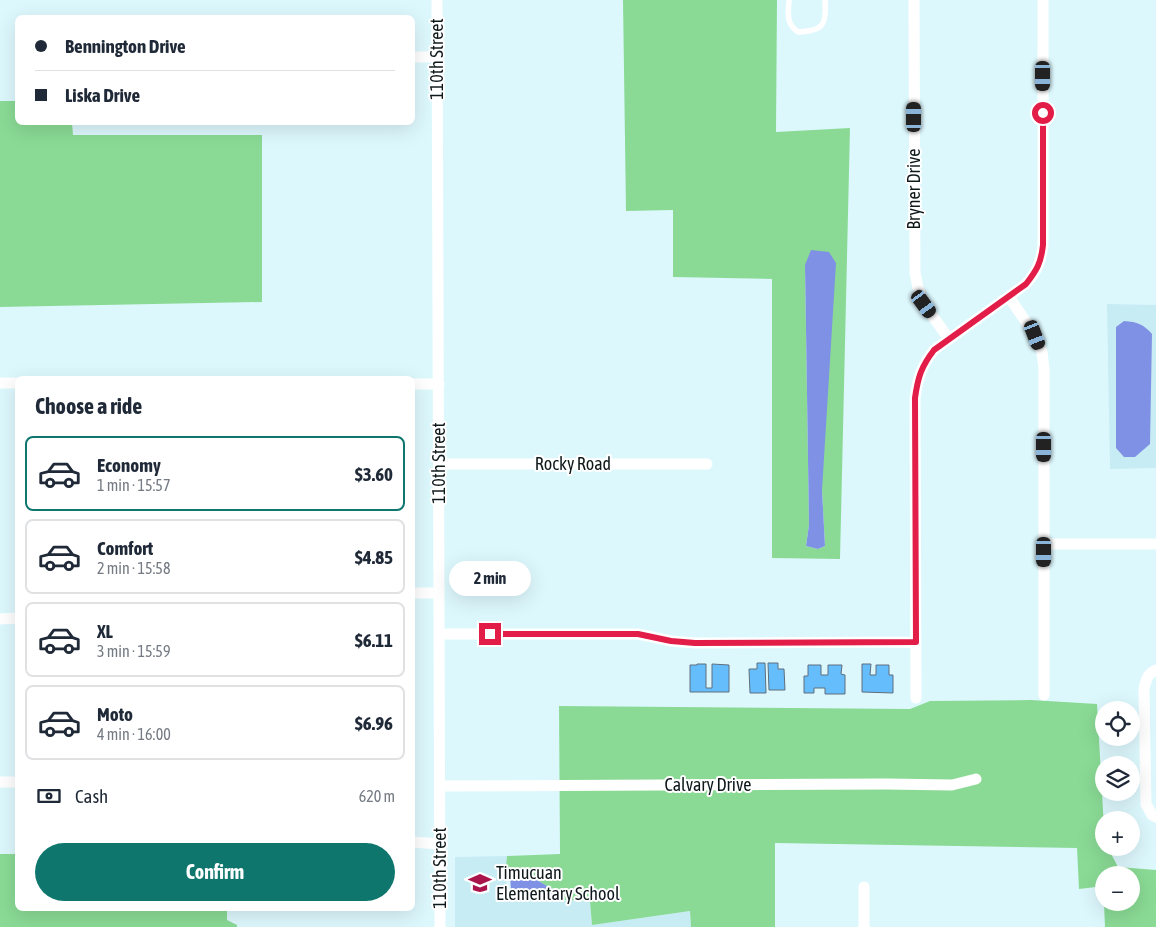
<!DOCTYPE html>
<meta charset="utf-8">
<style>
body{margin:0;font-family:"Asap Condensed",sans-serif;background:#f2f2f3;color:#1f2937;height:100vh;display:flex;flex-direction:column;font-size:19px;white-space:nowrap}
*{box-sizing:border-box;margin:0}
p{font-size:16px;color:#747a83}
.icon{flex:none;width:28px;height:28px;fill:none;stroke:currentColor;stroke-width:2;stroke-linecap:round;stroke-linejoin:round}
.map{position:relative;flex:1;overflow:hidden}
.sheet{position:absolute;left:15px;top:376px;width:400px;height:535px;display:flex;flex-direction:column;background:#fff;border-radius:8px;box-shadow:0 5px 20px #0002}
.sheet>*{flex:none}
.hud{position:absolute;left:15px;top:15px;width:400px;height:110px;border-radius:8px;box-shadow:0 5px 20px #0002;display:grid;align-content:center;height:110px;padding:0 20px;background:#fff}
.fabs{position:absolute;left:1095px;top:701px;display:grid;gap:10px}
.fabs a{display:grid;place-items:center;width:45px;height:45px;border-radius:50%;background:#fff;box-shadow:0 5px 20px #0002;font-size:25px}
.end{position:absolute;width:22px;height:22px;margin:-11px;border:6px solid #e11d48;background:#fff;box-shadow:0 0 0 2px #fff}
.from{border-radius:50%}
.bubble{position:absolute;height:35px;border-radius:18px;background:#fff;box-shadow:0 5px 20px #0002;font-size:16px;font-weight:700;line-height:35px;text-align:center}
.car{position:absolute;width:15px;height:30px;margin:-15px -8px;border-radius:6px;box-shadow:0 0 4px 1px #0007;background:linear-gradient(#222 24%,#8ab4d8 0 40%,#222 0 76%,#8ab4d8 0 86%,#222 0)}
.hud b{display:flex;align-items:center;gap:18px;height:48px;font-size:19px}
.hud b+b{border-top:1px solid #e0e1e3}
.hud i{width:12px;height:12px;background:#1f2937}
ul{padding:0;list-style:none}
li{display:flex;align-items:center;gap:15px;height:75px;margin:0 10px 8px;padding:0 10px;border:2px solid #e0e1e3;border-radius:8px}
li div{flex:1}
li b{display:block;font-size:19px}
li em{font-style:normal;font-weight:700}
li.active{border-color:#0f766e}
li>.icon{width:45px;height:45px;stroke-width:1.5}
h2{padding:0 20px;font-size:22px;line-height:60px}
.pay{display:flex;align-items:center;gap:12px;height:55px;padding:0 20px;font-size:19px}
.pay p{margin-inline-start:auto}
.button{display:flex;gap:10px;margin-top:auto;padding:10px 20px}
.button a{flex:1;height:58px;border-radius:30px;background:#0f766e;color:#fff;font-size:20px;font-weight:700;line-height:58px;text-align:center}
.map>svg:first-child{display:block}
.built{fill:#c8ecf3}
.forest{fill:#8ada95;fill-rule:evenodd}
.water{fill:#7f91e4}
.building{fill:#66bdfc;stroke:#5e6f7c}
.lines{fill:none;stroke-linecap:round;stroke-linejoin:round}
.lane{stroke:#fff;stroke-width:5.5}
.street{stroke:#fff;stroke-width:11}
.route{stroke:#e11d48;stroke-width:6}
.labels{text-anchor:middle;stroke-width:4;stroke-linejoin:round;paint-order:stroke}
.street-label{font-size:18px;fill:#0e181a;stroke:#fff}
.poi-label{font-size:18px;fill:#0e181a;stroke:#fff;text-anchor:start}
</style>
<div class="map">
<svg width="1156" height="927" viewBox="0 0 1156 927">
<rect width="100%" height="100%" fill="#ddf8fd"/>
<path class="built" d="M1107 304 1156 305V468L1110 469Z
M507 856 506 899 590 901 592 925 690 911 691 927H455V857Z"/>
<path class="forest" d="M623 0H777L776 132 850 128 840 559 772 558V279L673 277V210L626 211ZM805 265 822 490 825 546 818 549 806 546 809 525Z
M0 101H17L18 122 72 123 73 135H262V302L0 307Z
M1031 700 1097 704 1104 828V848H1108L1118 867 1156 870V927H1105L1104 903 1131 902V875H1104V886L1079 889 1077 848 775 843V927H691L690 911 592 925 590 901 563 900 554 890 535 879 506 867 507 856 560 854 559 706 910 709 930 701Z
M0 854H17L18 909H227V920L237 925V927H0Z"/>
<path class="water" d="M811 250 829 252 836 263 822 490 825 546 818 549 806 546 809 525 805 265Z
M1124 321C1138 322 1143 324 1152 334L1150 444 1135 457H1124L1116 448V327Z
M513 874 535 879 554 890V894L549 897H515L511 891 510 876Z"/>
<path class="building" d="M757 663H765L766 693H750L749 669H757Z
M768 663H778V669H784L785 690H769Z
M697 664H706V688H712V664L729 665V692H690V665H697Z
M862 664H871L870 675H876V665H889V675H893V693L862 692Z
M808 665H821V675H828V665H842L841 674 845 675V694H825V688H814V693H804V676H808Z"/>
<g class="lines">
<path class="lane" d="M789 0C788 14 786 23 798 32 823 31 827 25 825 0"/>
<path class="street" d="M437 0 440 927
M914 0 915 272 918 288 924 304 949 339
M412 57H437
M1009 297 1035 335 1042 352 1044 369V695
M0 383H18
M412 384H439
M439 464H707
M1044 544H1156
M412 593H439
M0 619 18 618
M440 634H638L671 641 695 643 916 642
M1156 670C1147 674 1146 680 1144 689L1146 804 1152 815 1156 817
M916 698 915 398C918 377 921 367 934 350L1026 284C1037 271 1041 262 1043 245V0
M0 782H18
M440 786 887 784 952 785 976 779
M412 842 440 844
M864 887V927"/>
</g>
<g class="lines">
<path class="route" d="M490 634H638L671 641 695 643 916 642 915 398C918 377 921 367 934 350L1026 284C1037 270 1041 263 1043 245V113"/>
</g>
<defs>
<symbol id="school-bare" viewBox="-9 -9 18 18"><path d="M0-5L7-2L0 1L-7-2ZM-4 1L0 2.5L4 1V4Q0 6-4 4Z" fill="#a9154b" stroke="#fff" stroke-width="2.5" paint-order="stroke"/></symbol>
</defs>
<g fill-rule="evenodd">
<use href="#school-bare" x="464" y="867" width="32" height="32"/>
</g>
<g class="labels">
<g class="street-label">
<text transform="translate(437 59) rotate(-90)" y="6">110th Street</text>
<text transform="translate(914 189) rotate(-90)" y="6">Bryner Drive</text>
<text transform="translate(439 463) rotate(-90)" y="6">110th Street</text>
<text x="573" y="470">Rocky Road</text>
<text x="708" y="791">Calvary Drive</text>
<text transform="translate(440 868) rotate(-90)" y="6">110th Street</text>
</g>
<g class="poi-label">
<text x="496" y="879">Timucuan<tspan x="496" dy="21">Elementary School</tspan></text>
</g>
</g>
</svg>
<div class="fabs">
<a><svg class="icon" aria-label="locate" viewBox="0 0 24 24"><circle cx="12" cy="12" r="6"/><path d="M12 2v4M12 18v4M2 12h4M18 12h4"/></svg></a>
<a><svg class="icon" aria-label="layers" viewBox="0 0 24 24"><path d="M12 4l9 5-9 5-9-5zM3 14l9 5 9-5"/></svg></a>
<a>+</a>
<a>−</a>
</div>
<i class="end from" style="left:1043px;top:113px"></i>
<i class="end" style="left:490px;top:634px"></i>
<div class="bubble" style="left:449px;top:561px;width:82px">2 min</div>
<i class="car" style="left:1043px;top:76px;rotate:180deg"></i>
<i class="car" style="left:914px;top:117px;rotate:0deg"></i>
<i class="car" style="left:924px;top:304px;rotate:144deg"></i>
<i class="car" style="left:1035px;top:335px;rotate:159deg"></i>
<i class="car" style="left:1044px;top:447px;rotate:180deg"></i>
<i class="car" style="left:1044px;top:552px;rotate:180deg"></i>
<div class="hud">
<b><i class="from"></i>Bennington Drive</b>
<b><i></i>Liska Drive</b>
</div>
<section class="sheet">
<h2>Choose a ride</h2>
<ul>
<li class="active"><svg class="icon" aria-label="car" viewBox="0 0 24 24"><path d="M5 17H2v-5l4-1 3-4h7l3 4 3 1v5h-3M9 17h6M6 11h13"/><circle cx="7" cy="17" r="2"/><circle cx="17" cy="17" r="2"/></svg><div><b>Economy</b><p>1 min · 15:57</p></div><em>$3.60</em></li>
<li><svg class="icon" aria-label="car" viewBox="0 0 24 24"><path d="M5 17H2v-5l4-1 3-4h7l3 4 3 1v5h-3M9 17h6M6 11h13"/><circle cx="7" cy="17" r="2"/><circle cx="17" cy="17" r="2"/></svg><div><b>Comfort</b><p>2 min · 15:58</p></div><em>$4.85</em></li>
<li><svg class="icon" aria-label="car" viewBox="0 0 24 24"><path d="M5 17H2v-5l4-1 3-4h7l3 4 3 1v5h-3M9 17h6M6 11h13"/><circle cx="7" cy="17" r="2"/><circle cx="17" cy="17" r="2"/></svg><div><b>XL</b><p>3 min · 15:59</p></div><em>$6.11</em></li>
<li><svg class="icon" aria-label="car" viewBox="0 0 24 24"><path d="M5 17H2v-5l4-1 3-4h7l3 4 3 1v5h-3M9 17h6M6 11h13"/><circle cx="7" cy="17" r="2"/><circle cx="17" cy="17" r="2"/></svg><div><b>Moto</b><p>4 min · 16:00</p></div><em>$6.96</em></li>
</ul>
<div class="pay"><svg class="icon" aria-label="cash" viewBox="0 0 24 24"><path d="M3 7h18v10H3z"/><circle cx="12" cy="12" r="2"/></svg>Cash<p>620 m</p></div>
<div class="button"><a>Confirm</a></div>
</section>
</div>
